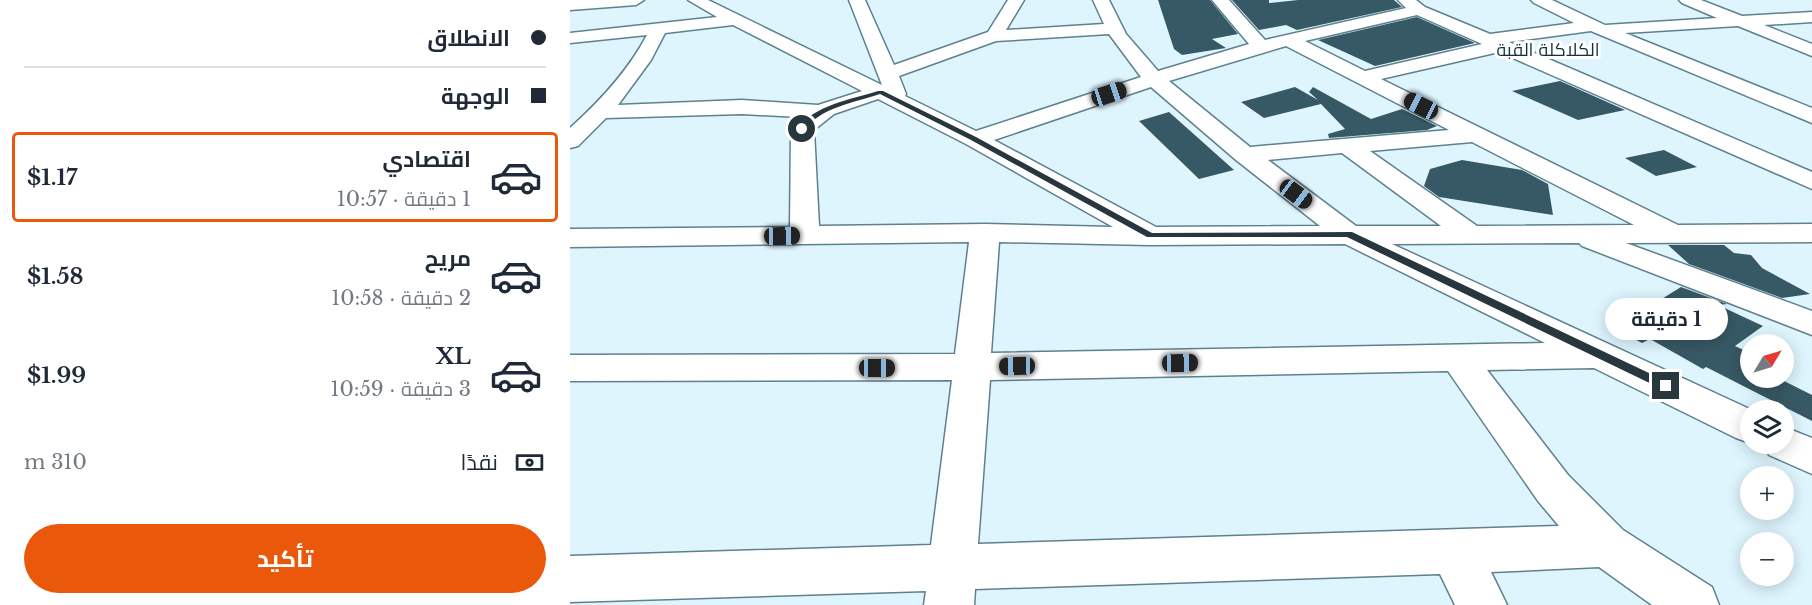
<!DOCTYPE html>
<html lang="ar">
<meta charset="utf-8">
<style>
body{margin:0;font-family:"Libre Baskerville",Cairo,serif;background:#f6f6f7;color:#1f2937;direction:rtl;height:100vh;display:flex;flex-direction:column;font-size:22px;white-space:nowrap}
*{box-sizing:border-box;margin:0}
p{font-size:20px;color:#747a83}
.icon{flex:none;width:33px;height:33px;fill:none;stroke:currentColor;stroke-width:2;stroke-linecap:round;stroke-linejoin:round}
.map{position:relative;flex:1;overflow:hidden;direction:ltr}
.panel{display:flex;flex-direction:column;background:#fff;width:570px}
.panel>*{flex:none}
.guide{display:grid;align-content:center;height:132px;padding:0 24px;background:#fff}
.needle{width:39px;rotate:52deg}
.fabs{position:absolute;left:1170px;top:334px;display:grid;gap:12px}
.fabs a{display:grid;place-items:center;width:54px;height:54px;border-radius:50%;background:#fff;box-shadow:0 3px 15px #0003;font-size:30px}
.end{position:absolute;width:27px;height:27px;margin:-14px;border:8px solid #28373d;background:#fff;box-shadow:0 0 0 3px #fff}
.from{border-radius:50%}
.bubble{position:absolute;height:42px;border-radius:21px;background:#fff;box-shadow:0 3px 15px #0003;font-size:20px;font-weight:700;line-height:42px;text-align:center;direction:rtl}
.car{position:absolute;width:18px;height:36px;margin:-18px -9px;border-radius:8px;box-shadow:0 0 4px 2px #0007;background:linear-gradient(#222 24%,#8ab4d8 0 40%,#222 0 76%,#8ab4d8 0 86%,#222 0)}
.guide b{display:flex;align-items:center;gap:21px;height:57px;font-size:22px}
.guide b+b{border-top:2px solid #e0e1e3}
.guide i{width:15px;height:15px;background:#1f2937}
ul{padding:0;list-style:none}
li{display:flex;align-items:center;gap:18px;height:90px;margin:0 12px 9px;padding:0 12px;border:3px solid transparent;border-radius:6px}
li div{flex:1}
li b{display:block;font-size:22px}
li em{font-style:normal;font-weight:700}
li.on{border-color:#ea580c}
li>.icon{width:54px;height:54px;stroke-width:1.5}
.pay{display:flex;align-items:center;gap:15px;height:66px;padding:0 24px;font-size:22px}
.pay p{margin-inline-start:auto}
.button{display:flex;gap:12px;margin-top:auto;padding:12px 24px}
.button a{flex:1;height:69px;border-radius:36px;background:#ea580c;color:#fff;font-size:24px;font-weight:700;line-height:69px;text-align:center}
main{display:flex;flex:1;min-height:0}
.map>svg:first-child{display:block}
.building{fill:#375965}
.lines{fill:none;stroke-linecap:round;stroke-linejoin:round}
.minor-casing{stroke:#5e818e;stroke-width:3}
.minor{fill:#fff;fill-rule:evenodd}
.route{fill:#28373d}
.labels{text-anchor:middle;stroke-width:6;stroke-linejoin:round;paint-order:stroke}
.far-neighbourhood-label{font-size:18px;fill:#13313b;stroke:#fefefe}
</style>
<main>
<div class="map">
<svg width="1242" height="605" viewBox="0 0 1242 605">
<rect width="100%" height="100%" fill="#def5fe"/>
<path class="building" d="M588 0H640L668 34 642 39 656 48 612 55 604 49Z
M662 0H699V3L728 0H824L832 7 727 30 716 25 689 30Z
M847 17 905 43 805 66 748 40Z
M990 81 1055 110 1008 120 942 91Z
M725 87 748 100 739 92 743 87 801 119 832 109 867 126 857 130 759 138 758 134 775 129 751 104 694 118 671 102Z
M599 112 664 170 629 179 569 121Z
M1094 150 1127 167 1086 176 1055 158Z
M892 160 952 170 978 184 983 215 869 197 854 186 860 169Z
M1098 245H1154L1164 253 1181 255 1192 268 1240 294 1212 298 1119 264Z
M1111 287 1157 304 1148 305 1193 326 1165 346 1180 353V378H1208L1242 395V421L1136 367 1133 369 1080 339 1072 343 1038 325 1078 303 1082 305Z"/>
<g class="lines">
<defs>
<path id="minor" d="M0 0H74L66 5 0 10Z
M118 0H138L312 85 279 0H295L324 65 418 32 438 0H454L436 30 534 24 523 0H539L556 34 588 71 679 44 642 0H659L695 40 836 8 828 0H846L855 7 920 34 1004 23 964 3 961 0H982L1035 25 1147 18 1112 3 1109 0H1131L1172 16 1242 12V22L1194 25 1242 44V56L1168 26 1055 33 1242 108V123L1021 31 939 42 1242 172V189L929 52 811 79 1108 225 1242 224V242L1056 243 1242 311V335L1012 246 1009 243 822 244 1184 411H1180V443L1166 438 1024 368 917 370 998 475 1053 530 1142 587 1149 605H1082L1029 567 921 572 937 605H885L870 574 405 589 404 605H354L356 591 0 602V556L361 545 382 380 0 381V355L385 354 399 242 0 247V229L220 227 221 129 230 117 172 114 36 118 8 146 0 148V128C30 101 58 71 77 35L0 43V33L147 17ZM847 15 912 44 795 71 735 41ZM163 25 292 91 248 105 172 100 48 105 81 60 95 33ZM539 34 571 77 406 131 335 96 336 94 329 76 426 41ZM716 46 879 130 680 147 599 81ZM581 87 666 160 750 226 586 227 424 140ZM308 99 396 144 543 227 415 224 249 226 244 130 264 114ZM902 142 1064 225 907 226 800 151ZM772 153 871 226H786L698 160ZM429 242 580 245 775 244 975 343 421 353ZM878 371 968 501 989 526 408 544 420 380Z
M1214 427 1242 438V474L1199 455 1194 444H1214Z"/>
</defs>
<use href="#minor" class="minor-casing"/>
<use href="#minor" class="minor"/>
</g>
<path class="route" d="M308 91H313L406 137 582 233 782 232 1100 383 1102 386 1100 389H1092L777 237H577L401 140 310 94C286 102 248 108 234 131L228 129C243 105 283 99 308 91Z"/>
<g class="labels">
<g class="far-neighbourhood-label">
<text x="978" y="56">الكلاكلة القبة</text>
</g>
</g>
</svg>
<div class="fabs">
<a><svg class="needle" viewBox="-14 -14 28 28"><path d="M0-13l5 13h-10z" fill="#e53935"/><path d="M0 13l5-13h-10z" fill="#747a83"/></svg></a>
<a><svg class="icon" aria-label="layers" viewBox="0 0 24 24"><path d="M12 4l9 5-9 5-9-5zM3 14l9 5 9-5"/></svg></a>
<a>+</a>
<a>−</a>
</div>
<i class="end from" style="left:232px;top:129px"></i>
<i class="end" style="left:1096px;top:386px"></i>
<div class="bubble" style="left:1035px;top:298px;width:123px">1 دقيقة</div>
<i class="car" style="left:539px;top:94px;rotate:72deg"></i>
<i class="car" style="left:851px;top:106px;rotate:297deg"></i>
<i class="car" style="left:726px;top:194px;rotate:127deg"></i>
<i class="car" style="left:212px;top:236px;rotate:89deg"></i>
<i class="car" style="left:610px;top:363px;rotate:89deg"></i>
<i class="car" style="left:447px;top:366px;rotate:269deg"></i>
<i class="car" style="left:307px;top:368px;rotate:90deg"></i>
</div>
<section class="panel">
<div class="guide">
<b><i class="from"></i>الانطلاق</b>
<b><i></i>الوجهة</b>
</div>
<ul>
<li class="on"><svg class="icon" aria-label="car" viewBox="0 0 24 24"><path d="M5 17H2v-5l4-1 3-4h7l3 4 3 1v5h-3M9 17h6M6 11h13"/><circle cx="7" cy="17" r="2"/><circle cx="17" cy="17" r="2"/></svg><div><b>اقتصادي</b><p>1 دقيقة · 10:57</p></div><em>$1.17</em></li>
<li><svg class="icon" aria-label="car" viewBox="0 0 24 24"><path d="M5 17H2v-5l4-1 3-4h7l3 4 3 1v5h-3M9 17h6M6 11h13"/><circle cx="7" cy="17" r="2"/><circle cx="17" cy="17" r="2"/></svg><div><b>مريح</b><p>2 دقيقة · 10:58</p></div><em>$1.58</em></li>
<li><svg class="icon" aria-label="car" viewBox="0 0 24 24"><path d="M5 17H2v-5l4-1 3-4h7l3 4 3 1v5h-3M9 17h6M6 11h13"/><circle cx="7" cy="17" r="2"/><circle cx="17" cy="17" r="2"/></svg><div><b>XL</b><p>3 دقيقة · 10:59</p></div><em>$1.99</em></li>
</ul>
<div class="pay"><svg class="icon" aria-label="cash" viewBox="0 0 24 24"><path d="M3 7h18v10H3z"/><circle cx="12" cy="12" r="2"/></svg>نقدًا<p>310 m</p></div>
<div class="button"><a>تأكيد</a></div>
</section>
</main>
